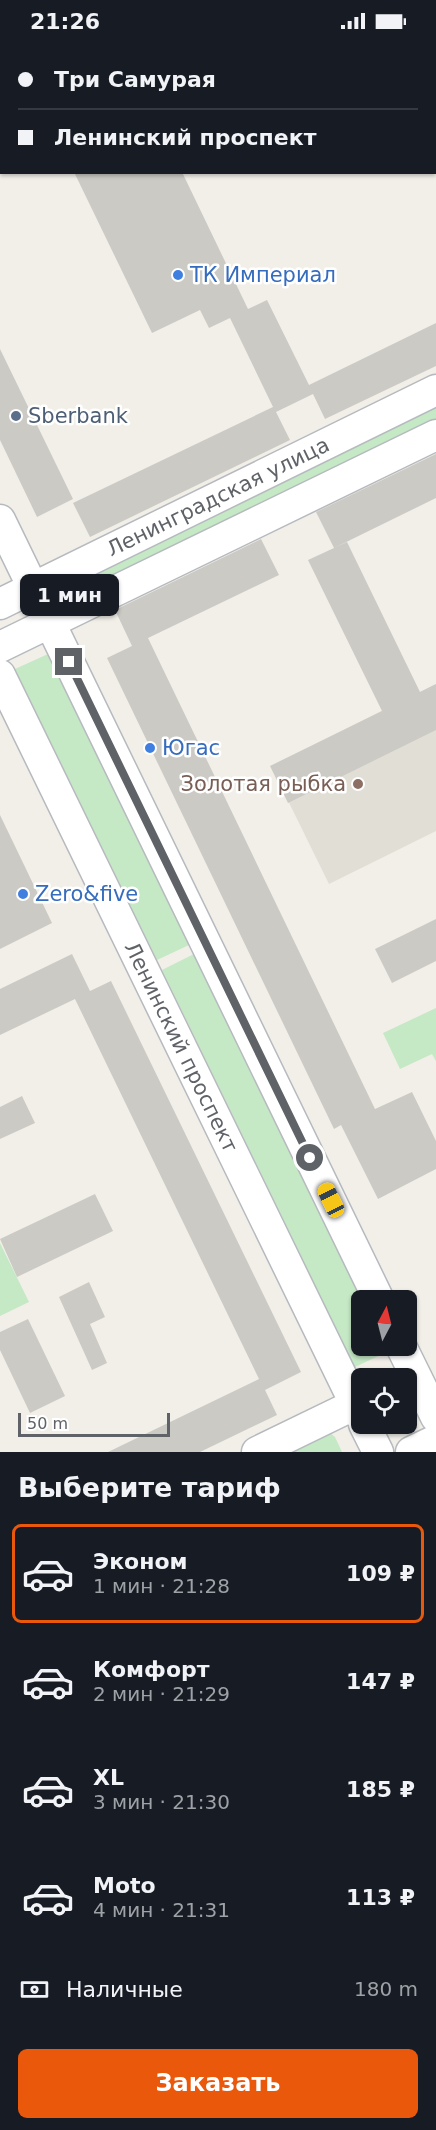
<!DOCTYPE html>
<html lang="ru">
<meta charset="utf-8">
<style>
body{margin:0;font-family:"DejaVu Sans",sans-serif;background:#242831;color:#f1f3f6;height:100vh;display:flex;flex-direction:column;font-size:22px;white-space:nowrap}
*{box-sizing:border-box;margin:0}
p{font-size:20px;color:#9ea1a6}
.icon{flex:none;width:33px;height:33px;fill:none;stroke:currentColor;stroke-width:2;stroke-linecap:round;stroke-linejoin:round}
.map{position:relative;height:1410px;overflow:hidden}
.drawer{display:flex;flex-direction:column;background:#171b24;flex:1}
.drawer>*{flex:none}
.guide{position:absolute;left:0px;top:0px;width:436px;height:132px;box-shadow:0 2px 4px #0004;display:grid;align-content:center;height:132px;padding:0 18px;background:#171b24}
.needle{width:39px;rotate:7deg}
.fabs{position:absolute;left:351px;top:1248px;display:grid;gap:12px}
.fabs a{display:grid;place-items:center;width:66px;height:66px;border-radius:9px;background:#171b24;box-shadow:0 2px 4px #0004;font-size:30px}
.scale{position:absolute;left:18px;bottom:15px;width:152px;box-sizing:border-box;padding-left:6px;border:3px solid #5f6368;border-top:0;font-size:16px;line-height:21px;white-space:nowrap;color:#5f6368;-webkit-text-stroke:4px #fff;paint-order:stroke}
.end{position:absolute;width:27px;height:27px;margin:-14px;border:8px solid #5f6368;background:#fff;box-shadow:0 0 0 3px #fff}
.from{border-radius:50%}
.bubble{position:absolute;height:42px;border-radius:9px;background:#171b24;box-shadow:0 2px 4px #0004;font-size:20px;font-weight:800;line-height:42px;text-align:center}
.car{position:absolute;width:18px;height:36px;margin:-18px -9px;border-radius:8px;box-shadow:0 0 4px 2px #0007;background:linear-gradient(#f5c518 24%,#345 0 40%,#f5c518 0 76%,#345 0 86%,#f5c518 0)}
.guide b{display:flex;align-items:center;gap:21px;height:57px;font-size:22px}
.guide b+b{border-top:2px solid #363941}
.guide i{width:15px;height:15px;background:#f1f3f6}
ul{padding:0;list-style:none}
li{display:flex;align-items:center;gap:18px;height:99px;margin:0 12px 9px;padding:0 6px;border:3px solid transparent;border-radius:9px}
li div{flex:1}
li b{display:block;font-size:22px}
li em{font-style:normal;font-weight:800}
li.current{border-color:#ea580c}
li>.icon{width:54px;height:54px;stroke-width:1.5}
h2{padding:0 18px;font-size:27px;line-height:72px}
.pay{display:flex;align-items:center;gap:15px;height:66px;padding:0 18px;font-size:22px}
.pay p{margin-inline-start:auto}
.primary-button{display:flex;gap:12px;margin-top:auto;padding:12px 18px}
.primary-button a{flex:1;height:69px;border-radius:9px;background:#ea580c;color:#fff;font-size:24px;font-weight:800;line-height:69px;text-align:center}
.status{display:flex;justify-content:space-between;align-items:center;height:42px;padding:0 30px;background:#171b24;direction:ltr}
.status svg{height:16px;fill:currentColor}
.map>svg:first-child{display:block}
.education{fill:#e1ded6}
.green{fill:#c5e8c5}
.building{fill:#cccac5}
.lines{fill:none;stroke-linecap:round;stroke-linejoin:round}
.secondary-casing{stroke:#b6babf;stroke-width:33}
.secondary{stroke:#fff;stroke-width:30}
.route{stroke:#5f6368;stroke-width:8}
.shop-dot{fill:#3f7fe0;stroke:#fff;stroke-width:2}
.service-dot{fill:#5c6f8a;stroke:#fff;stroke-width:2}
.education-dot{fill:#8d6e63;stroke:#fff;stroke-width:2}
.labels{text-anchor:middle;stroke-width:5;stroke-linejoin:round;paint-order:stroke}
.shop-label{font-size:21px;fill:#366cbe;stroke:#fff;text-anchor:start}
.service-label{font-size:21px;fill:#4e5e75;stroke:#fff;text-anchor:start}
.street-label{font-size:21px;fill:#5f6368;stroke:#fff}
.education-label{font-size:21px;fill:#785e54;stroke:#fff;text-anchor:end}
</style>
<div class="status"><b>21:26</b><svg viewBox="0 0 49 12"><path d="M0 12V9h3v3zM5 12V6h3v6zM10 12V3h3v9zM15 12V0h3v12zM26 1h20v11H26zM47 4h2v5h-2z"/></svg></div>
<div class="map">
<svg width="436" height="1410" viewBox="0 0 436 1410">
<rect width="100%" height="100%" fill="#f1efe8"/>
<path class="education" d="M436 642V789L329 842 271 724Z"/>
<path class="green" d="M436 357V381L78 552 72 546 71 541Z
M48 612 189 903 157 918 15 627Z
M194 912 362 1258V1304H384L387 1310 355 1325 162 928Z
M436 966V1019L432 1012 400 1027 383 991Z
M0 1201 29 1260 0 1274Z
M329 1390 335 1395 342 1410H277Z"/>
<path class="building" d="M74 130H182L248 267 267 258 309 343 436 281V324L325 377 313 352 276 370 290 398 90 495 73 461 273 365 230 276 209 286 200 268 152 291Z
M0 307 73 457 37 475 0 398Z
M436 412V456L334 506 316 470Z
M261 497 279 533 148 596 375 1067 412 1050 436 1099V1127L378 1157 341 1083 334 1087 107 616 132 604 115 568Z
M347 500 420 650 436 642V688L288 761 270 724 382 669 308 518Z
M0 773 52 881 0 907Z
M436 877V919L392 941 375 907Z
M72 912 90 949 111 939 301 1330 265 1348 277 1373 200 1410H108L259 1337 75 957 0 993V947Z
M22 1054 35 1081 0 1097V1065Z
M95 1152 113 1189 17 1235 0 1197Z
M89 1240 105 1275 90 1282 107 1321 92 1328 59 1255Z
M28 1277 65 1354 30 1371 0 1308V1290Z"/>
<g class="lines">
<defs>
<path id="secondary" d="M0 478 379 1258
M0 562 436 348
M0 605 436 393
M0 633 362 1376
M401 1304 436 1375
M364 1382 378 1410
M257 1410 362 1359
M411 1410 436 1398"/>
</defs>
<use href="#secondary" class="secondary-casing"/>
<use href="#secondary" class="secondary"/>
</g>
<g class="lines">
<path class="route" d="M69 620 310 1116"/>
</g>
<g class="shop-dot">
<circle cx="178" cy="233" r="6"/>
<circle cx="150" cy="706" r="6"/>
<circle cx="23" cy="852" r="6"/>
</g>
<circle class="service-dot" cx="16" cy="374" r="6"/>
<circle class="education-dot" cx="358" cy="742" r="6"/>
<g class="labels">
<g class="shop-label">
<text x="190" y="240">ТК Империал</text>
<text x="162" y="713">Югас</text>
<text x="35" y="859">Zero&amp;five</text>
</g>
<g class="service-label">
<text x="28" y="381">Sberbank</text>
</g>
<g class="street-label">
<text transform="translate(218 455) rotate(-26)" y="7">Ленинградская улица</text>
<text transform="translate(181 1005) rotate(64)" y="7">Ленинский проспект</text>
</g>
<g class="education-label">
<text x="346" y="749">Золотая рыбка</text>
</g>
</g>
</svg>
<div class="fabs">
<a><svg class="needle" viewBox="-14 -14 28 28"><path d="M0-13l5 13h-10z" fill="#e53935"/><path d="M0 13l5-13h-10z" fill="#9ea1a6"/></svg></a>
<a><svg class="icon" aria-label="locate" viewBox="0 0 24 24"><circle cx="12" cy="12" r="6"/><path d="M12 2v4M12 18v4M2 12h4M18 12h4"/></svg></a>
</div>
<div class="scale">50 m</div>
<i class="end from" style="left:310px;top:1116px"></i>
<i class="end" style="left:69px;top:620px"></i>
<div class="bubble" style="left:20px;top:532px;width:99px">1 мин</div>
<i class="car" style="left:331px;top:1158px;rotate:334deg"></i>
<div class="guide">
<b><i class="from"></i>Три Самурая</b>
<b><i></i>Ленинский проспект</b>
</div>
</div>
<section class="drawer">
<h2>Выберите тариф</h2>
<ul>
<li class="current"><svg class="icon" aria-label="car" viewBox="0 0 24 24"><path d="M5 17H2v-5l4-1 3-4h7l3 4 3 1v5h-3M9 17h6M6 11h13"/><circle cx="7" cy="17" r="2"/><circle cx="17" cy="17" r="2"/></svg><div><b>Эконом</b><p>1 мин · 21:28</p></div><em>109 ₽</em></li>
<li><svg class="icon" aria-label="car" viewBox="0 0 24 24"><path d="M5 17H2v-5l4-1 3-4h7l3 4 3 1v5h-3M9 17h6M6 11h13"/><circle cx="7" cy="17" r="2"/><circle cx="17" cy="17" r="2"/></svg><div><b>Комфорт</b><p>2 мин · 21:29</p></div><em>147 ₽</em></li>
<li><svg class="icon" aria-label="car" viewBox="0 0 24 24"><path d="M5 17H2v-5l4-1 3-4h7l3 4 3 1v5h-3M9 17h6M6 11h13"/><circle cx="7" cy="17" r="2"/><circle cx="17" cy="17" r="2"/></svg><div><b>XL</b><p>3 мин · 21:30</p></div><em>185 ₽</em></li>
<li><svg class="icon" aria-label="car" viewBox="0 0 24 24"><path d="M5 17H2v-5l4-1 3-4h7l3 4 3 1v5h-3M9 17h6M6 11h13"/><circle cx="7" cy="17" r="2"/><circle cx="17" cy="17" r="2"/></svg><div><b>Moto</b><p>4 мин · 21:31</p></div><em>113 ₽</em></li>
</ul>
<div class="pay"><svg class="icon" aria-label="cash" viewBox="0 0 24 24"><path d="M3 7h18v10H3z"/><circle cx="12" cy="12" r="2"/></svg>Наличные<p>180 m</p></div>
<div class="primary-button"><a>Заказать</a></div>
</section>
